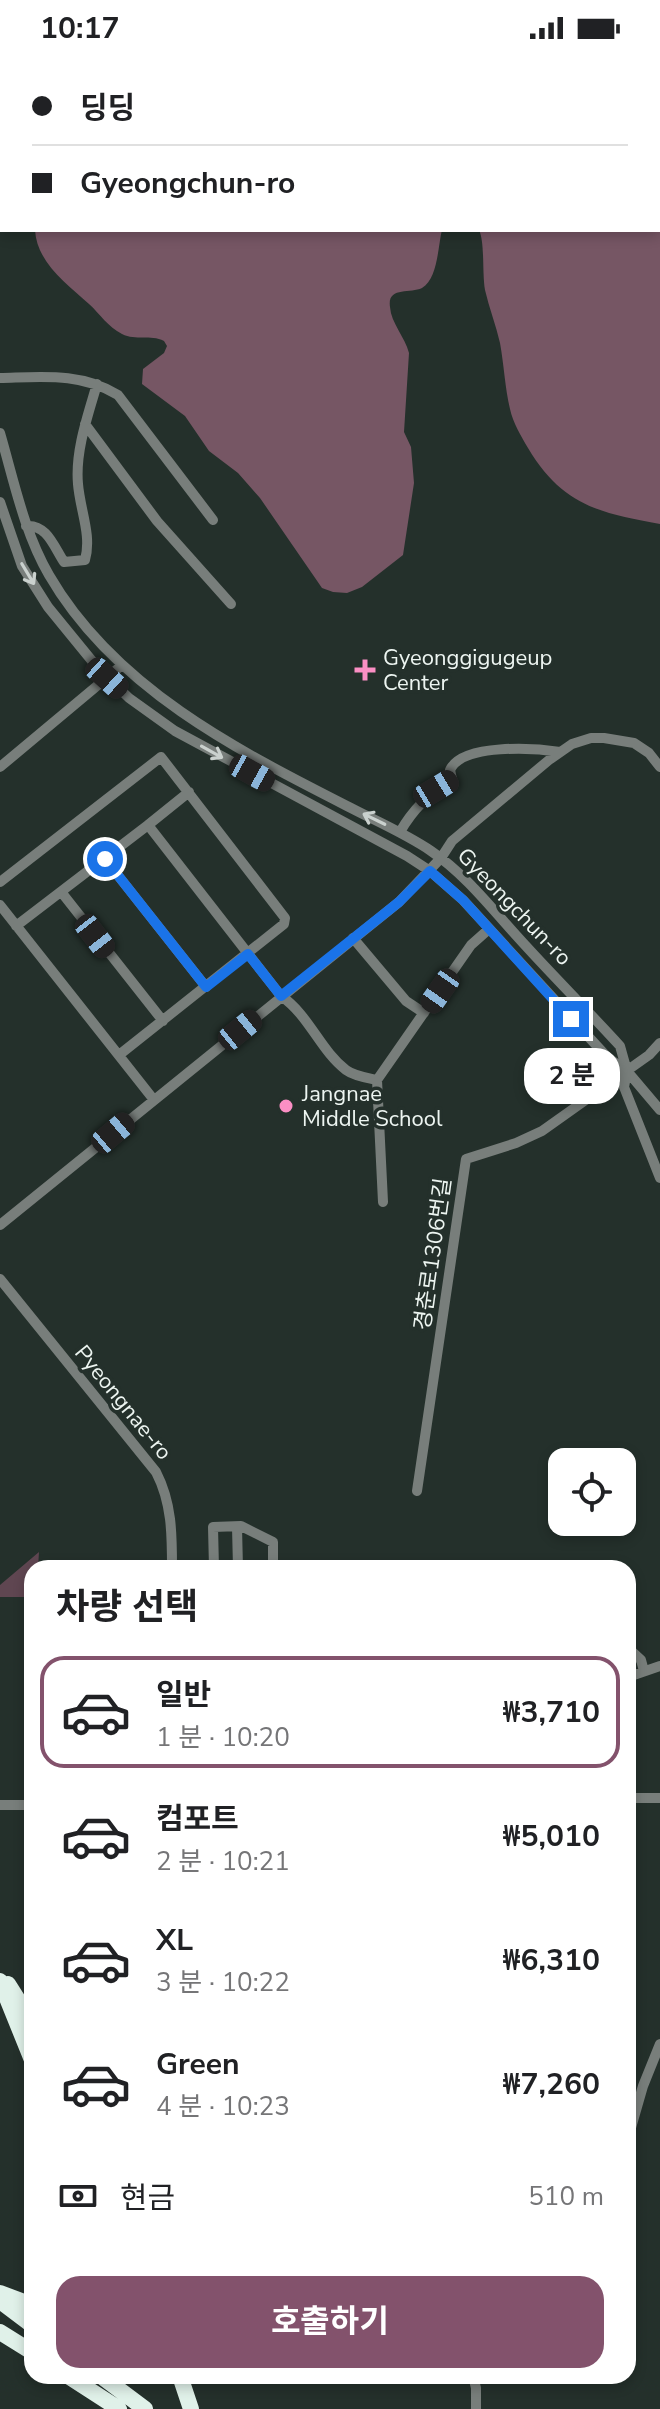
<!DOCTYPE html>
<html lang="ko">
<meta charset="utf-8">
<style>
body{margin:0;font-family:"Nunito Sans","Noto Sans KR",sans-serif;background:#f6f6f6;color:#202124;height:100vh;display:flex;flex-direction:column;font-size:30px;white-space:nowrap}
*{box-sizing:border-box;margin:0}
p{font-size:26px;color:#757577}
.icon{flex:none;width:44px;height:44px;fill:none;stroke:currentColor;stroke-width:2;stroke-linecap:round;stroke-linejoin:round}
.map{position:relative;flex:1;overflow:hidden}
.details{position:absolute;left:24px;top:1504px;width:612px;height:824px;display:flex;flex-direction:column;background:#fff;border-radius:24px;box-shadow:0 4px 12px #0003}
.details>*{flex:none}
.top-card{position:absolute;left:0px;top:0px;width:660px;height:176px;box-shadow:0 4px 12px #0003;display:grid;align-content:center;height:176px;padding:0 32px;background:#fff}
.buttons{position:absolute;left:548px;top:1392px;display:grid;gap:16px}
.buttons a{display:grid;place-items:center;width:88px;height:88px;border-radius:16px;background:#fff;box-shadow:0 4px 12px #0003;font-size:40px}
.end{position:absolute;width:36px;height:36px;margin:-18px;border:10px solid #1a73e8;background:#fff;box-shadow:0 0 0 4px #fff}
.from{border-radius:50%}
.bubble{position:absolute;height:56px;border-radius:24px;background:#fff;box-shadow:0 4px 12px #0003;font-size:26px;font-weight:700;line-height:56px;text-align:center}
.car{position:absolute;width:24px;height:48px;margin:-24px -12px;border-radius:10px;box-shadow:0 0 6px 2px #0007;background:linear-gradient(#222 24%,#8ab4d8 0 40%,#222 0 76%,#8ab4d8 0 86%,#222 0)}
.top-card b{display:flex;align-items:center;gap:28px;height:76px;font-size:30px}
.top-card b+b{border-top:2px solid #e0e0e0}
.top-card i{width:20px;height:20px;background:#202124}
ul{padding:0;list-style:none}
li{display:flex;align-items:center;gap:24px;height:112px;margin:0 16px 12px;padding:0 16px;border:4px solid transparent;border-radius:24px}
li div{flex:1}
li b{display:block;font-size:30px}
li em{font-style:normal;font-weight:700}
li.selected{border-color:#83526c}
li>.icon{width:72px;height:72px;stroke-width:1.5}
h2{padding:0 32px;font-size:36px;line-height:96px}
.pay{display:flex;align-items:center;gap:20px;height:88px;padding:0 32px;font-size:30px}
.pay p{margin-inline-start:auto}
.action{display:flex;gap:16px;margin-top:auto;padding:16px 32px}
.action a{flex:1;height:92px;border-radius:24px;background:#83526c;color:#fff;font-size:32px;font-weight:700;line-height:92px;text-align:center}
.status{display:flex;justify-content:space-between;align-items:center;height:56px;padding:0 40px;background:#fff;direction:ltr}
.status svg{height:22px;fill:currentColor}
.map>svg:first-child{display:block}
.green{fill:#5f4651}
.forest{fill:#765664}
.lines{fill:none;stroke-linecap:round;stroke-linejoin:round}
.minor{stroke:#787e7b;stroke-width:10}
.highway{stroke:#e0f1e9;stroke-width:16}
.oneway{stroke:#cad1ce}
.route{stroke:#1a73e8;stroke-width:10}
.poi-dot{fill:#fb8fc4;stroke:#24302b;stroke-width:3}
.labels{text-anchor:middle;stroke-width:7;stroke-linejoin:round;paint-order:stroke}
.poi-label{font-size:22px;fill:#edf5f1;stroke:#24302b;text-anchor:start}
.street-label{font-size:22px;fill:#edf5f1;stroke:#24302b}
</style>
<div class="status"><b>10:17</b><svg viewBox="0 0 49 12"><path d="M0 12V9h3v3zM5 12V6h3v6zM10 12V3h3v9zM15 12V0h3v12zM26 1h20v11H26zM47 4h2v5h-2z"/></svg></div>
<div class="map">
<svg width="660" height="2353" viewBox="0 0 660 2353">
<rect width="100%" height="100%" fill="#24302b"/>
<path class="green" d="M39 1496 38 1512H32V1541H0V1529Z"/>
<path class="forest" d="M208 0H660V468C599 457 562 449 528 392 521 380 513 367 510 353 505 332 504 309 500 287 496 269 489 252 485 234 482 217 485 186 479 174H658V2H207Z
M35 174H442C438 189 438 223 422 232 410 238 387 230 390 251 391 267 405 281 409 297L404 376 411 391 414 427 403 499 362 531 347 537 333 536 322 532 260 442 238 417 209 395 185 360 142 328 143 313 164 297 167 290 164 285C150 278 136 285 122 278 108 271 100 258 89 248 67 228 37 207 35 174Z"/>
<g class="lines">
<path class="minor" d="M0 322C41 321 81 316 118 339L213 464
M85 368 157 465 231 548
M0 377C14 425 24 476 49 519 115 633 239 695 351 752 378 766 406 778 431 795 468 820 495 857 525 889 556 923 589 956 620 990L627 1015 660 1054
M0 446 22 510 48 551 97 611 129 642 175 675 407 800 430 815 463 844 608 1002 627 1015
M26 470C47 468 54 491 64 506
M64 506 85 504C92 479 80 454 78 428 75 395 88 359 97 328
M0 711 122 609
M148 769 189 736
M400 776C413 753 429 737 452 723L450 714C462 687 535 692 560 696
M105 803 206 931
M0 826 161 701 285 862 284 868 119 999
M62 837 163 965
M0 849 154 1044
M16 870 148 769 281 940C309 959 320 994 346 1014 354 1020 367 1022 377 1024
M353 882 406 945 424 957
M627 1015 624 1031 660 1122
M383 1146 377 1024 471 889 489 873
M0 1169 399 846 441 802 452 785 549 704 572 688 591 682H604L634 687 649 697 660 711
M0 1223 156 1416C172 1447 172 1478 172 1512
M417 1435 466 1103 516 1087 542 1075 649 999 660 987
M237 1471 238 1512
M214 1512 213 1471 241 1470 273 1486V1512
M628 1592 641 1604 644 1615
M628 1621 660 1610
M628 1742H660
M0 1749H32
M628 2082 643 2030 660 1988
M473 2320 476 2332V2353"/>
<path class="highway" d="M0 1925 32 2004
M8 1928 20 1947 32 1977
M0 2237 32 2249
M0 2245 32 2269
M0 2276 32 2296
M68 2320 119 2353
M101 2320 145 2353
M180 2320 191 2353"/>
</g>
<defs><path id="oneway-shaft" d="M-6 0H5M1.5-3L5.5 0L1.5 3" fill="none" stroke-width="1.6" stroke-linecap="round" stroke-linejoin="round" transform="scale(2)"/></defs>
<g class="oneway">
<use href="#oneway-shaft" transform="translate(28 518) rotate(59)"/>
<use href="#oneway-shaft" transform="translate(212 696) rotate(29)"/>
<use href="#oneway-shaft" transform="translate(374 763) rotate(-154)"/>
</g>
<g class="lines">
<path class="route" d="M105 803 206 931 248 898 281 940 399 846 430 815 463 844 571 963"/>
</g>
<g class="poi-dot">
<path d="M361 602h8v8h8v8h-8v8h-8v-8h-8v-8h8z"/>
<circle cx="286" cy="1050" r="8"/>
</g>
<g class="labels">
<g class="poi-label">
<text x="383" y="609">Gyeonggigugeup<tspan x="383" dy="25">Center</tspan></text>
<text x="302" y="1045">Jangnae<tspan x="302" dy="25">Middle School</tspan></text>
</g>
<g class="street-label">
<text transform="translate(515 850) rotate(46)" y="8">Gyeongchun-ro</text>
<text transform="translate(432 1198) rotate(-82)" y="8">경춘로1306번길</text>
<text transform="translate(124 1346) rotate(51)" y="8">Pyeongnae-ro</text>
</g>
</g>
</svg>
<div class="buttons">
<a><svg class="icon" aria-label="locate" viewBox="0 0 24 24"><circle cx="12" cy="12" r="6"/><path d="M12 2v4M12 18v4M2 12h4M18 12h4"/></svg></a>
</div>
<i class="end from" style="left:105px;top:803px"></i>
<i class="end" style="left:571px;top:963px"></i>
<div class="bubble" style="left:524px;top:992px;width:96px">2 분</div>
<i class="car" style="left:107px;top:622px;rotate:132deg"></i>
<i class="car" style="left:252px;top:717px;rotate:119deg"></i>
<i class="car" style="left:436px;top:733px;rotate:59deg"></i>
<i class="car" style="left:95px;top:880px;rotate:142deg"></i>
<i class="car" style="left:440px;top:935px;rotate:215deg"></i>
<i class="car" style="left:240px;top:974px;rotate:51deg"></i>
<i class="car" style="left:113px;top:1077px;rotate:50deg"></i>
<div class="top-card">
<b><i class="from"></i>딩딩</b>
<b><i></i>Gyeongchun-ro</b>
</div>
<section class="details">
<h2>차량 선택</h2>
<ul>
<li class="selected"><svg class="icon" aria-label="car" viewBox="0 0 24 24"><path d="M5 17H2v-5l4-1 3-4h7l3 4 3 1v5h-3M9 17h6M6 11h13"/><circle cx="7" cy="17" r="2"/><circle cx="17" cy="17" r="2"/></svg><div><b>일반</b><p>1 분 · 10:20</p></div><em>₩3,710</em></li>
<li><svg class="icon" aria-label="car" viewBox="0 0 24 24"><path d="M5 17H2v-5l4-1 3-4h7l3 4 3 1v5h-3M9 17h6M6 11h13"/><circle cx="7" cy="17" r="2"/><circle cx="17" cy="17" r="2"/></svg><div><b>컴포트</b><p>2 분 · 10:21</p></div><em>₩5,010</em></li>
<li><svg class="icon" aria-label="car" viewBox="0 0 24 24"><path d="M5 17H2v-5l4-1 3-4h7l3 4 3 1v5h-3M9 17h6M6 11h13"/><circle cx="7" cy="17" r="2"/><circle cx="17" cy="17" r="2"/></svg><div><b>XL</b><p>3 분 · 10:22</p></div><em>₩6,310</em></li>
<li><svg class="icon" aria-label="car" viewBox="0 0 24 24"><path d="M5 17H2v-5l4-1 3-4h7l3 4 3 1v5h-3M9 17h6M6 11h13"/><circle cx="7" cy="17" r="2"/><circle cx="17" cy="17" r="2"/></svg><div><b>Green</b><p>4 분 · 10:23</p></div><em>₩7,260</em></li>
</ul>
<div class="pay"><svg class="icon" aria-label="cash" viewBox="0 0 24 24"><path d="M3 7h18v10H3z"/><circle cx="12" cy="12" r="2"/></svg>현금<p>510 m</p></div>
<div class="action"><a>호출하기</a></div>
</section>
</div>
